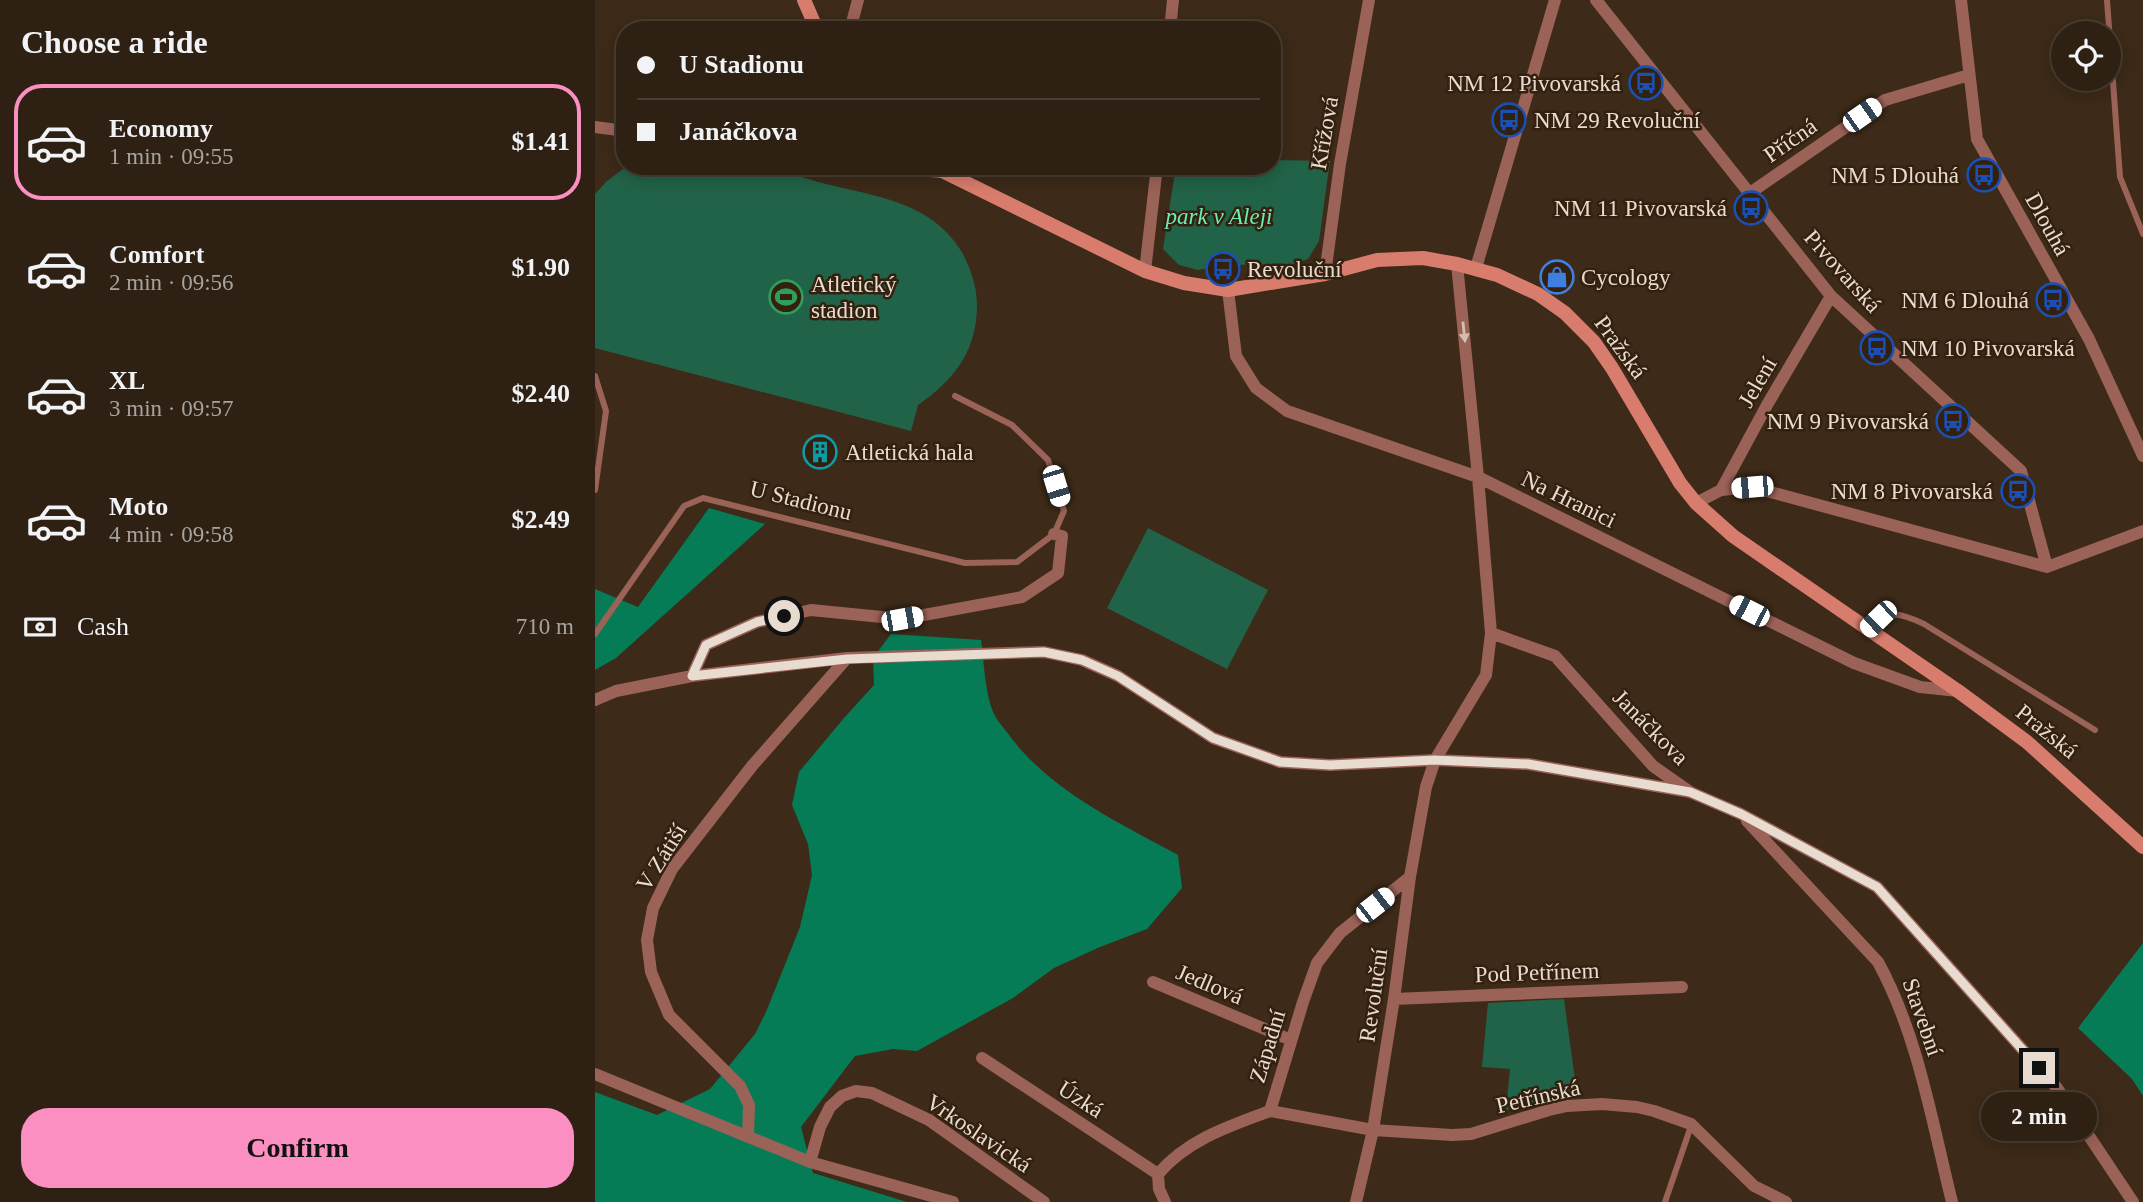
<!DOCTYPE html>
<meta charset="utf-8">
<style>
body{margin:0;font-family:"Times New Roman",serif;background:#36281b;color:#f1f3f6;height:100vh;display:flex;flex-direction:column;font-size:26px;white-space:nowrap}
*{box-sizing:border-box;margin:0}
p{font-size:23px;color:#a7a39f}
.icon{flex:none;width:38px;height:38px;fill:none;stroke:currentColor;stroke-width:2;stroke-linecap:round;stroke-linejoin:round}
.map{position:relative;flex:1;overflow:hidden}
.panel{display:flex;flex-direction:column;background:#2e2012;width:595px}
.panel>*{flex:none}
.hud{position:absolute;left:21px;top:21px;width:665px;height:154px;border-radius:28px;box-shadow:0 4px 18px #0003,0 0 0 2px #493e32;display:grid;align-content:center;height:154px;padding:0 21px;background:#2e2012}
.fabs{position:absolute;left:1456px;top:21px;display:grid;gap:14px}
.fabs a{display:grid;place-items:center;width:70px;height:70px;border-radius:50%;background:#2e2012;box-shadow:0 4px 18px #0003,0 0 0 2px #493e32;font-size:35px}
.end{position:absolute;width:32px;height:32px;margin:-16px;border:9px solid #e8dbd0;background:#111;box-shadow:0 0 0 4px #111}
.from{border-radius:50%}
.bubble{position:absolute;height:49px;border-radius:24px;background:#2e2012;box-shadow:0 4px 18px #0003,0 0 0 2px #493e32;font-size:23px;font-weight:600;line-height:49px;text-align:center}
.car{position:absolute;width:21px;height:42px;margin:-21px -10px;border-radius:9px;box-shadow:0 0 5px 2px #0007;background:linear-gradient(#fff 24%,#345 0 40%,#fff 0 76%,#345 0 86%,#fff 0)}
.hud b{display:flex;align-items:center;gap:24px;height:66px;font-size:26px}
.hud b+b{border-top:2px solid #493e32}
.hud i{width:18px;height:18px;background:#f1f3f6}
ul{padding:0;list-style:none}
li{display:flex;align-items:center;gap:21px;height:116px;margin:0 14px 10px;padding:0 7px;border:4px solid transparent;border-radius:28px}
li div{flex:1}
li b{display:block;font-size:26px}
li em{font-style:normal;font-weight:600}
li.on{border-color:#fc8fc2}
li>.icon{width:63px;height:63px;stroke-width:1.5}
h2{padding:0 21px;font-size:32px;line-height:84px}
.pay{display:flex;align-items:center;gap:18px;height:77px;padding:0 21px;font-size:26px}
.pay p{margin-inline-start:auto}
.cta{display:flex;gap:14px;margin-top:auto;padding:14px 21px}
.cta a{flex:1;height:80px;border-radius:28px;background:#fc8fc2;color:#111;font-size:28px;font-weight:600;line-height:80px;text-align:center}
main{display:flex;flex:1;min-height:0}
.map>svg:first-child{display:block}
.green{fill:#216348}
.forest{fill:#067c56}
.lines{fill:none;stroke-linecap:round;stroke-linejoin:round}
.lane{stroke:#9b6258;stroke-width:6}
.street{stroke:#9b6258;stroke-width:12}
.secondary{stroke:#d87d6e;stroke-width:14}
.oneway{fill:#d5bdb2}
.route{stroke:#e8dbd0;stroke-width:9}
.labels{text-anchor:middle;stroke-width:5;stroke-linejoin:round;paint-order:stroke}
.poi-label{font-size:23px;fill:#e8dbd0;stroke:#33200e;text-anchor:end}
.street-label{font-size:23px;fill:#e8dbd0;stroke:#33200e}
.park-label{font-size:23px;font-style:italic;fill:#6bedb6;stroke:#33200e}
</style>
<main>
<section class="panel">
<h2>Choose a ride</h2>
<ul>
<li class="on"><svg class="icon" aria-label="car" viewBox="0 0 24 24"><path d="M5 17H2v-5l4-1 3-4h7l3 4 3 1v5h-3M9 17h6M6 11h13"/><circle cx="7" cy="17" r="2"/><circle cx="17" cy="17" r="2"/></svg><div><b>Economy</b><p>1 min · 09:55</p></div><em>$1.41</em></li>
<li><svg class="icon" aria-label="car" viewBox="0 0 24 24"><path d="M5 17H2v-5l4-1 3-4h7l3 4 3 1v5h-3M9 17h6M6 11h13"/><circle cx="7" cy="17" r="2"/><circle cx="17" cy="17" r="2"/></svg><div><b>Comfort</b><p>2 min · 09:56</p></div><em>$1.90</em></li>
<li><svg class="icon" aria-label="car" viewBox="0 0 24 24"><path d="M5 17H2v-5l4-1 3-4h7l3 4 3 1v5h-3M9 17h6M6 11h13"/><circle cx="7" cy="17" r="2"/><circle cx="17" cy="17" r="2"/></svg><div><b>XL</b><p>3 min · 09:57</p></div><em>$2.40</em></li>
<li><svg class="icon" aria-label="car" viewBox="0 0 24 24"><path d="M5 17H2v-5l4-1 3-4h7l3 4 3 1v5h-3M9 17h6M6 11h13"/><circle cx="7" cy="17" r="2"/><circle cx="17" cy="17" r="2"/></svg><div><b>Moto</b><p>4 min · 09:58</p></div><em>$2.49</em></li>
</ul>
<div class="pay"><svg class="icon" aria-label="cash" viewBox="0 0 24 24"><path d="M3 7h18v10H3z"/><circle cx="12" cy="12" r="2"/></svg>Cash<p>710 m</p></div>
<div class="cta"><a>Confirm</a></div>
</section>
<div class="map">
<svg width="1548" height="1202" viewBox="0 0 1548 1202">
<rect width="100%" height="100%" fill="#3d2a18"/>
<path class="green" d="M677 160 735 161 724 241 713 259 698 264 630 265 603 270 584 265 568 249 581 166H677Z
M32 166C60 166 89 166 117 166 131 166 146 165 159 166 183 169 208 178 231 184 284 197 339 203 368 254 376 270 382 287 382 305 382 351 359 380 323 405L316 431 0 348V194L12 181Z
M553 528 673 590 632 669 512 608Z
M969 999 982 1094 962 1097 911 1110 915 1069 887 1067 893 1003Z"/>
<path class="forest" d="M114 508 170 524 21 658 0 670V589L43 607Z
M296 634 386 640C389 662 390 694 399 714 402 720 407 726 411 731 453 790 521 821 583 855L587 888 552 929 505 947 459 968 418 998 322 1051 298 1049 260 1056 206 1127 218 1173 312 1202H0V1092L62 1115 115 1089 160 1034 171 1012 205 927 217 875 213 844 197 805 204 772 249 718 279 685 278 658Z
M1548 943V1096L1537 1079 1483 1028Z"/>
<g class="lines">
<path class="lane" d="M1512 0 1525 177 1548 234
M0 376 11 411 0 490
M1274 628C1294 609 1306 613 1329 624L1500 730
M0 634 89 506 108 498 370 563 422 562 459 534 469 511 453 460 417 425 360 396
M1070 1202 1096 1126"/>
<path class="street" d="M1001 0 1236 296 1426 471 1452 567
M1366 0 1382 139 1494 339 1548 456
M255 30 263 0
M575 30 578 0
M0 127 30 131
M281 166 345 172
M1155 193 1290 100 1374 75
M881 268 960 0
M550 271 562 166
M730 274 745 164 774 0
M633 290 641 356 661 388 692 411 883 477 1259 663 1325 687 1363 691
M1126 490 1172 405 1236 296
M1101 503 1126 490 1157 487 1452 567 1548 531
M896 633 960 656 1058 766 1095 792 1146 814 1282 887 1462 1088 1538 1202
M97 676 111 645 162 622 216 610 307 619 427 597 463 573 467 536 459 534
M0 700 21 691 97 676 252 658 449 652 487 660 523 676 618 738 685 762 735 765 840 760 933 764 1095 792
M1152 821 1283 962C1323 1035 1337 1122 1357 1202
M558 982 696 1040
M799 999 1087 987
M387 1058 563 1174
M0 1074 215 1162 358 1202
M675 1111 778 1130 857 1135 876 1134 954 1110 972 1106 1007 1104 1042 1107 1059 1111 1096 1124 1159 1186 1191 1202
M675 1111 708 1002 722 963 745 933 815 877
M153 1136 154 1105 145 1086 74 1015 56 972 52 940 58 908 77 869 157 766 252 658
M215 1162 225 1127 235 1107 247 1096 261 1091 277 1093 334 1120 449 1202
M570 1202 564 1189 563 1174C592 1140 634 1126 675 1111
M761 1202 778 1130 799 999 815 877 831 787 840 760 891 675 896 633 883 477 862 264"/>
<path class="secondary" d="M209 0 222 30
M337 166 550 271 589 283 633 290 730 274 782 260 828 258 862 264 902 275 943 294 970 313 999 342 1017 368 1085 483 1101 503 1138 536 1363 691 1432 742 1548 847"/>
</g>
<defs><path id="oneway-solid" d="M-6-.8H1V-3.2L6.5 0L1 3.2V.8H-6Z" transform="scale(1.75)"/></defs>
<use class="oneway" href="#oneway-solid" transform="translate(869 332) rotate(84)"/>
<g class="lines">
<path class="route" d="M189 616 162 622 111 645 97 676 252 659 449 652 487 660 523 676 618 738 685 762 735 765 840 760 933 764 1095 792 1146 814 1282 887 1444 1068"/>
</g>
<defs>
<symbol id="bus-ring" viewBox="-11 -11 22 22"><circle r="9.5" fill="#33200e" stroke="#1a4fb4" stroke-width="1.5"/><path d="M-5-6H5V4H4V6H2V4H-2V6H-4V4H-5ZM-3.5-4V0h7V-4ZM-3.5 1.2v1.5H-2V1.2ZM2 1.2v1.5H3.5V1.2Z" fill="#1a4fb4"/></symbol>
<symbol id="shop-ring" viewBox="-11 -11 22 22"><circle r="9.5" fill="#33200e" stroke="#3f7fe0" stroke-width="1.5"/><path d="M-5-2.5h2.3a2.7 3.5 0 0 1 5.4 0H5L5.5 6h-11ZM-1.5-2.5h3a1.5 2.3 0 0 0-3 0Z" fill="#3f7fe0"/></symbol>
<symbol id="stadium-ring" viewBox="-11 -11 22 22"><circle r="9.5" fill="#33200e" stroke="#2e9e5b" stroke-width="1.5"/><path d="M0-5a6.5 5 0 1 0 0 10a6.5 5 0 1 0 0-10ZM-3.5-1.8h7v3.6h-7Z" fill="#2e9e5b"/></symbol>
<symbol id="building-ring" viewBox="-11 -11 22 22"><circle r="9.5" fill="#33200e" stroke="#0f9aa8" stroke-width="1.5"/><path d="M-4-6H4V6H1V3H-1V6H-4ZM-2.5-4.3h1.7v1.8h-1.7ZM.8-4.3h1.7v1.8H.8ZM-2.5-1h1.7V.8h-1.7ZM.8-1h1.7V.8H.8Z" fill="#0f9aa8"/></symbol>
</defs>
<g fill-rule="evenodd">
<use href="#bus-ring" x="1032" y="64" width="38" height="38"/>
<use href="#bus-ring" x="895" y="101" width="38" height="38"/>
<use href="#bus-ring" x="1370" y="156" width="38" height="38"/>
<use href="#bus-ring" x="1137" y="189" width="38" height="38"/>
<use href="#bus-ring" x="609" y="250" width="38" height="38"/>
<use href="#shop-ring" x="943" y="258" width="38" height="38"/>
<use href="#stadium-ring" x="172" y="278" width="38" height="38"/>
<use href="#bus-ring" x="1439" y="281" width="38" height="38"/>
<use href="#bus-ring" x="1263" y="329" width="38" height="38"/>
<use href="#bus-ring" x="1339" y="402" width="38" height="38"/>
<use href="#building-ring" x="206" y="433" width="38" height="38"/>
<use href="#bus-ring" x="1404" y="472" width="38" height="38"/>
</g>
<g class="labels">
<g class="poi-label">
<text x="1026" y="91">NM 12 Pivovarská</text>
<text x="939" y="128" text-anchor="start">NM 29 Revoluční</text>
<text x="1364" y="183">NM 5 Dlouhá</text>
<text x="1132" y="216">NM 11 Pivovarská</text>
<text x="652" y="277" text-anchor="start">Revoluční</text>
<text x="986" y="285" text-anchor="start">Cycology</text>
<text x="216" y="292" text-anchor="start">Atletický<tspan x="216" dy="26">stadion</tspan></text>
<text x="1434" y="308">NM 6 Dlouhá</text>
<text x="1306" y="356" text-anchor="start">NM 10 Pivovarská</text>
<text x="1334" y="429">NM 9 Pivovarská</text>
<text x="250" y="460" text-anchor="start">Atletická hala</text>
<text x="1398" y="499">NM 8 Pivovarská</text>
</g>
<g class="street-label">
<text transform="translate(729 133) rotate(-80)" y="8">Křížová</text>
<text transform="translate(1195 140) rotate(-35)" y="8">Příčná</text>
<text transform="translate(1453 224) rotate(61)" y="8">Dlouhá</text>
<text transform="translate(1248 271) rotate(48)" y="8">Pivovarská</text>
<text transform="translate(1026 347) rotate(54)" y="8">Pražská</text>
<text transform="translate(1162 382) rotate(-60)" y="8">Jelení</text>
<text transform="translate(974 499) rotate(26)" y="8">Na Hranici</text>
<text transform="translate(206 500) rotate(14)" y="8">U Stadionu</text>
<text transform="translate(1056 727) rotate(45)" y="8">Janáčkova</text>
<text transform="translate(1452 731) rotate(39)" y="8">Pražská</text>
<text transform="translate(66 857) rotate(-58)" y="8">V Zátiší</text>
<text transform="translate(942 972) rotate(-2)" y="8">Pod Petřínem</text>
<text transform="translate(615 984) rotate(23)" y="8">Jedlová</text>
<text transform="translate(778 995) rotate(-82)" y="8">Revoluční</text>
<text transform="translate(1328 1017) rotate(71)" y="8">Stavební</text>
<text transform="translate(672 1046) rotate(-73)" y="8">Západní</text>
<text transform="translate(943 1096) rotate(-13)" y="8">Petřínská</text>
<text transform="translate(486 1099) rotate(33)" y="8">Úzká</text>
<text transform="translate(384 1133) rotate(34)" y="8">Vrkoslavická</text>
</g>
<g class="park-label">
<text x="624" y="224">park v Aleji</text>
</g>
</g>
</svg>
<div class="fabs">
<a><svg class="icon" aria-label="locate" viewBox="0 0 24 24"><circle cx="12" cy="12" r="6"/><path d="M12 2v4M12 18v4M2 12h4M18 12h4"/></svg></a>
</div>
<i class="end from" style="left:189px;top:616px"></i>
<i class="end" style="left:1444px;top:1068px"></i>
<div class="bubble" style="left:1386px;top:1092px;width:116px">2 min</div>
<i class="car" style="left:1267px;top:115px;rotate:55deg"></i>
<i class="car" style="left:461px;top:486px;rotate:163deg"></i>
<i class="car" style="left:1157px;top:487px;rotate:265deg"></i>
<i class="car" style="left:1154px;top:611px;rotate:297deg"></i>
<i class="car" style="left:307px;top:619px;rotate:80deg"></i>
<i class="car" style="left:1283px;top:619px;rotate:226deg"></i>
<i class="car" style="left:780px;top:905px;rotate:52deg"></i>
<div class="hud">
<b><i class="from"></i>U Stadionu</b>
<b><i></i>Janáčkova</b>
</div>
</div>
</main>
